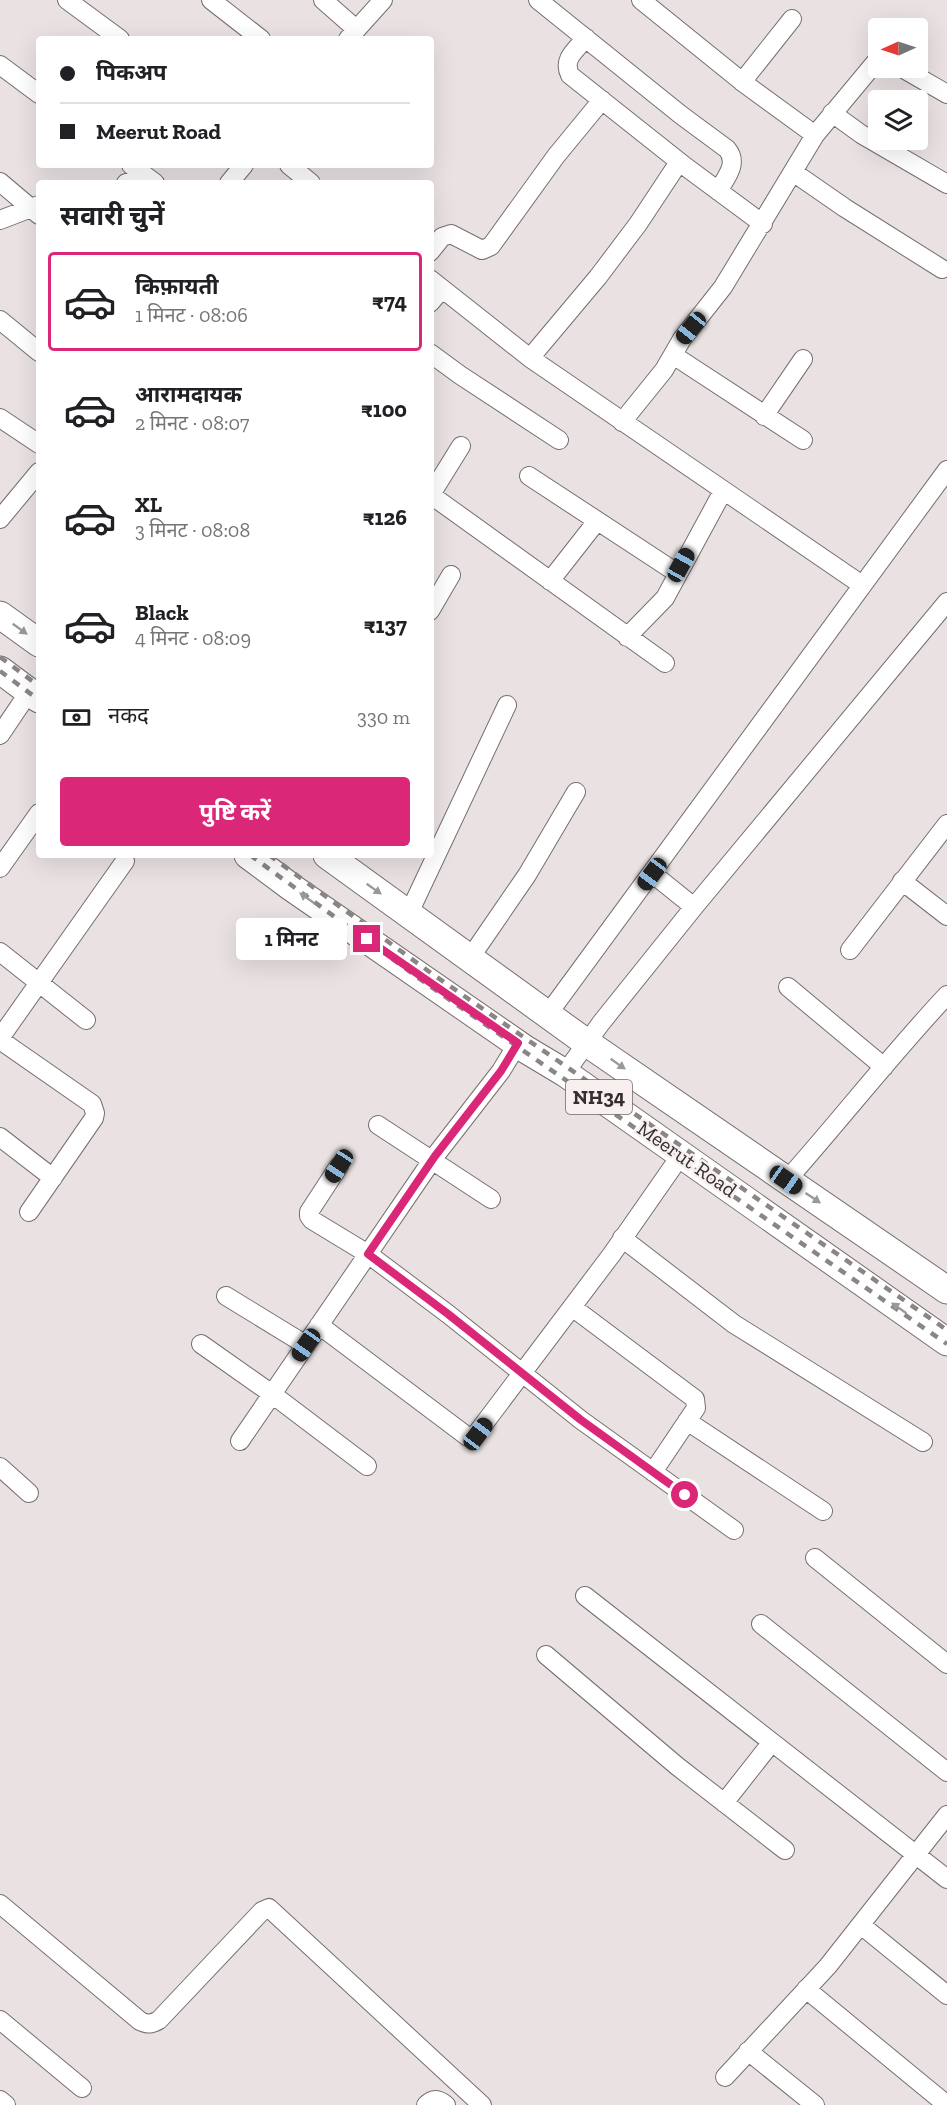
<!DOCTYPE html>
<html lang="hi">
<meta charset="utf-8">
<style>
body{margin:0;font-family:"Zilla Slab","Noto Sans Devanagari",serif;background:#f6f6f6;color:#202124;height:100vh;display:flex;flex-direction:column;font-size:22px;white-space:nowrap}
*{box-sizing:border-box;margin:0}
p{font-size:20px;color:#757577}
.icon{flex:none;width:33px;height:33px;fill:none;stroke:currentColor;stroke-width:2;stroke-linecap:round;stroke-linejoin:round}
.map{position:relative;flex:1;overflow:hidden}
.sheet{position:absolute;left:36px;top:180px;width:398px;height:678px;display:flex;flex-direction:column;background:#fff;border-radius:6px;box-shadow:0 6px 24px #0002}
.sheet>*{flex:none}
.guide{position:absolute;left:36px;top:36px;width:398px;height:132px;border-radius:6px;box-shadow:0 6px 24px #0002;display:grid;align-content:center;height:132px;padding:0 24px;background:#fff}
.needle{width:39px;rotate:267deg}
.controls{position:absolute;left:868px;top:18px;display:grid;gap:12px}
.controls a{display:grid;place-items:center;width:60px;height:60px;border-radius:6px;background:#fff;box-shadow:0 6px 24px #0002;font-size:30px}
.end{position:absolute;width:27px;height:27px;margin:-14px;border:8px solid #db2777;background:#fff;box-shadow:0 0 0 3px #fff}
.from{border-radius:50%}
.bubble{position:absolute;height:42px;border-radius:6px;background:#fff;box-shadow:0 6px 24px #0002;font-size:20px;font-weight:700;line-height:42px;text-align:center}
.car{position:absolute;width:18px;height:36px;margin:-18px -9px;border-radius:8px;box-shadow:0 0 4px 2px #0007;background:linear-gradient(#222 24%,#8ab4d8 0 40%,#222 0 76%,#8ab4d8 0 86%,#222 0)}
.guide b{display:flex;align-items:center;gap:21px;height:57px;font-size:22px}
.guide b+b{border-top:2px solid #e0e0e0}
.guide i{width:15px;height:15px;background:#202124}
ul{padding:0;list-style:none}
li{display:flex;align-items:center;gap:18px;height:99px;margin:0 12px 9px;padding:0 12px;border:3px solid transparent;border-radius:6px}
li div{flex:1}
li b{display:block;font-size:22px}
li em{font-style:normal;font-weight:700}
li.current{border-color:#db2777}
li>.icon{width:54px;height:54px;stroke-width:1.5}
h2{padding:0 24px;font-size:27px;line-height:72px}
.pay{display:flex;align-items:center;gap:15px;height:66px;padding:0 24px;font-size:22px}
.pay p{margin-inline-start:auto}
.button{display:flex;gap:12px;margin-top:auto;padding:12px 24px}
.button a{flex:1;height:69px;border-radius:6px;background:#db2777;color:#fff;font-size:24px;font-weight:700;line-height:69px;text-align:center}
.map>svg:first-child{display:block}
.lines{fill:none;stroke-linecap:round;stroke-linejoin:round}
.minor-casing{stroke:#766e6f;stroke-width:20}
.highway-casing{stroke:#766e6f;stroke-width:29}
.minor{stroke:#fff;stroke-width:18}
.highway{stroke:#fff;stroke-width:27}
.rail{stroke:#8b8585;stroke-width:4.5;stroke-dasharray:8 8;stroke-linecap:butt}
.oneway{fill:#9a9898}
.route{stroke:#db2777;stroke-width:8}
.labels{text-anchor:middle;stroke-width:5;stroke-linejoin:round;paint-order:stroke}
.shield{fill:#f8efef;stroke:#6f696a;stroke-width:1.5}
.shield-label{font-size:20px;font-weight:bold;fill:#343031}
.street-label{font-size:21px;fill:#343031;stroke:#f8efef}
</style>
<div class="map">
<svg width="947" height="2105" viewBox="0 0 947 2105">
<rect width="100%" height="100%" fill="#eae2e2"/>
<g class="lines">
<defs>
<path id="minor" d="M67 0 120 39
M211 0 261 39
M323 0 356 29
M538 0 681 115 727 149C739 163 726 178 718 191
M641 0 745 84 815 135
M586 38C576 50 562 59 570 75L686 167 763 224
M348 39 383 0
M0 65 39 94
M902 68 947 94
M742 82 792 19
M832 113 861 134 947 184
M131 165 155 183
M289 165 311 183
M793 172 845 208 942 269
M0 182 39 215
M126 183 148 178
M229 183 244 165
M0 220 39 205
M430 252 442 237 451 234 482 250 491 246 556 156 602 100
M430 279 530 358 862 585
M430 303 442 289
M0 320 39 352
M430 353 460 375 559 440
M673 355 803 440
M530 358 598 277 638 224 679 162
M764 416 803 359
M0 418 39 444
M622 422 664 370 682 339 723 287 815 135 879 58
M529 476 677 573
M431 495 665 663
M430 496 461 446
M0 519 39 472
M550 581 597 521
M430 611 451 575
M627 637 665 598 723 491
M0 735 29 692
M0 868 39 813
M653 874 694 907
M902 881 947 916
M409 913 507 705
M850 950 947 824
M0 952 86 1020
M470 958 527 875 576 792
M788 987 884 1067
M548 1014 947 470
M0 1038 125 861
M0 1040 92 1104 95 1113 94 1118 29 1212
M565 1073 601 1023 694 907 947 602
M378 1125 491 1199
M0 1137 53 1178
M339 1166 309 1212V1216L312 1220 368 1254 448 1314 581 1420 734 1530
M787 1180C841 1119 891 1055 947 995
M622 1238 734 1324 923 1442
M226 1296 306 1345
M572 1307 695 1399 696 1408 653 1472
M319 1325 468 1437H474L612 1254 681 1155
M201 1344 272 1394 367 1466
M687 1421 823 1511
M240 1441 435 1156 501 1071 518 1043
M0 1467 29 1493
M815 1558 947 1664
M585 1596 947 1879
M761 1624 947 1772
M546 1655 677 1766 785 1850
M724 1803 772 1742
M0 1904 140 2021C148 2025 152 2024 159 2020L262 1911 269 1908 482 2105
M861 1925 947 1995
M806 1989 947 2105
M0 2020 82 2088
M748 2051 815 2105
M725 2077 828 1966 947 1815
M0 2100 6 2105
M426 2105C433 2098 439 2099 446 2105"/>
<path id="highway" d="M0 615 39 643
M0 670 39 699
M248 855 291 887 525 1049 565 1073 947 1342
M327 855 587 1043 947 1290"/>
</defs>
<use href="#minor" class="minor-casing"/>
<use href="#highway" class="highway-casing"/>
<use href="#minor" class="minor"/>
<use href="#highway" class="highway"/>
<path class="rail" d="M0 657 39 686
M0 671 39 700
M250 855 424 982 947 1344
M269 855 431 973 947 1330"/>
</g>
<defs><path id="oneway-solid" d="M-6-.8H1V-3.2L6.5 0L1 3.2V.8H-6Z" transform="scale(1.5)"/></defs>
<g class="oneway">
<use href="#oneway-solid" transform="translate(20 629) rotate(36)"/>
<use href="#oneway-solid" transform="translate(374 889) rotate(35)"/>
<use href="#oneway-solid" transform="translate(307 898) rotate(-145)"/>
<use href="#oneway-solid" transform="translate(618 1064) rotate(35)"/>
<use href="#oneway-solid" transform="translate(813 1198) rotate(34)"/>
<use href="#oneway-solid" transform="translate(899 1308) rotate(-145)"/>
</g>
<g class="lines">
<path class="route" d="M367 939 518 1043 501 1071 435 1156 368 1254 448 1314 581 1420 685 1495"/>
</g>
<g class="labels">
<rect class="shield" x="566" y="1080" width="66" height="34" rx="4.5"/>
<g class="shield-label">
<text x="599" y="1104">NH34</text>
</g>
<g class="street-label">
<text transform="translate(687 1159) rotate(35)" y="7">Meerut Road</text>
</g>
</g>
</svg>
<div class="controls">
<a><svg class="needle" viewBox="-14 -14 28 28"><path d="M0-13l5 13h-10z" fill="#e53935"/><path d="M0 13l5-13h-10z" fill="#757577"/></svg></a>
<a><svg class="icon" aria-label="layers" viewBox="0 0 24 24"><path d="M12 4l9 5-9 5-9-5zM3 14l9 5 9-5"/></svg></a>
</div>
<i class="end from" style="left:685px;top:1495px"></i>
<i class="end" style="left:367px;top:939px"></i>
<div class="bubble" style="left:236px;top:918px;width:111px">1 मिनट</div>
<i class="car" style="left:691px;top:328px;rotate:219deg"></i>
<i class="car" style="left:681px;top:565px;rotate:29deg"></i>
<i class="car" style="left:652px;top:874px;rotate:217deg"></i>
<i class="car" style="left:339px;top:1166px;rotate:213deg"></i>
<i class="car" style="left:786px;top:1180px;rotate:125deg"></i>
<i class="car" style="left:306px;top:1345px;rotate:215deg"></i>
<i class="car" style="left:478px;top:1434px;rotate:37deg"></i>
<div class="guide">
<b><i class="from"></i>पिकअप</b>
<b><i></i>Meerut Road</b>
</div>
<section class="sheet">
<h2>सवारी चुनें</h2>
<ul>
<li class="current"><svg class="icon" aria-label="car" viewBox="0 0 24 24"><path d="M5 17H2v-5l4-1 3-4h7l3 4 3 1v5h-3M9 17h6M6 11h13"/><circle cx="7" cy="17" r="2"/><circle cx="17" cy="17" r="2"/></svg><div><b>किफ़ायती</b><p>1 मिनट · 08:06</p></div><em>₹74</em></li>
<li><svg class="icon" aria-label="car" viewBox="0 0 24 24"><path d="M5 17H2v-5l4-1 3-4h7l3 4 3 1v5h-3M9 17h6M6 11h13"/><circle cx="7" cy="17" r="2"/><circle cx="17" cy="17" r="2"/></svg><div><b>आरामदायक</b><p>2 मिनट · 08:07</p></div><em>₹100</em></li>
<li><svg class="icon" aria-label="car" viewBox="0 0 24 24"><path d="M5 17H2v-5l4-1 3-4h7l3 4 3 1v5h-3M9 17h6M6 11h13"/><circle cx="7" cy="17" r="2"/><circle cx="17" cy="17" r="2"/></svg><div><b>XL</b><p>3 मिनट · 08:08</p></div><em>₹126</em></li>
<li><svg class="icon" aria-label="car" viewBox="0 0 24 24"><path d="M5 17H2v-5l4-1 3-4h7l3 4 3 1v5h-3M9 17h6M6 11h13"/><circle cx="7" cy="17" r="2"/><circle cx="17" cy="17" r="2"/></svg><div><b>Black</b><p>4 मिनट · 08:09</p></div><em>₹137</em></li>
</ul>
<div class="pay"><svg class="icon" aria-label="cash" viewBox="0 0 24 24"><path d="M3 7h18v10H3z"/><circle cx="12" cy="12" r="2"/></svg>नकद<p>330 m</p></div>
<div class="button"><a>पुष्टि करें</a></div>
</section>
</div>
